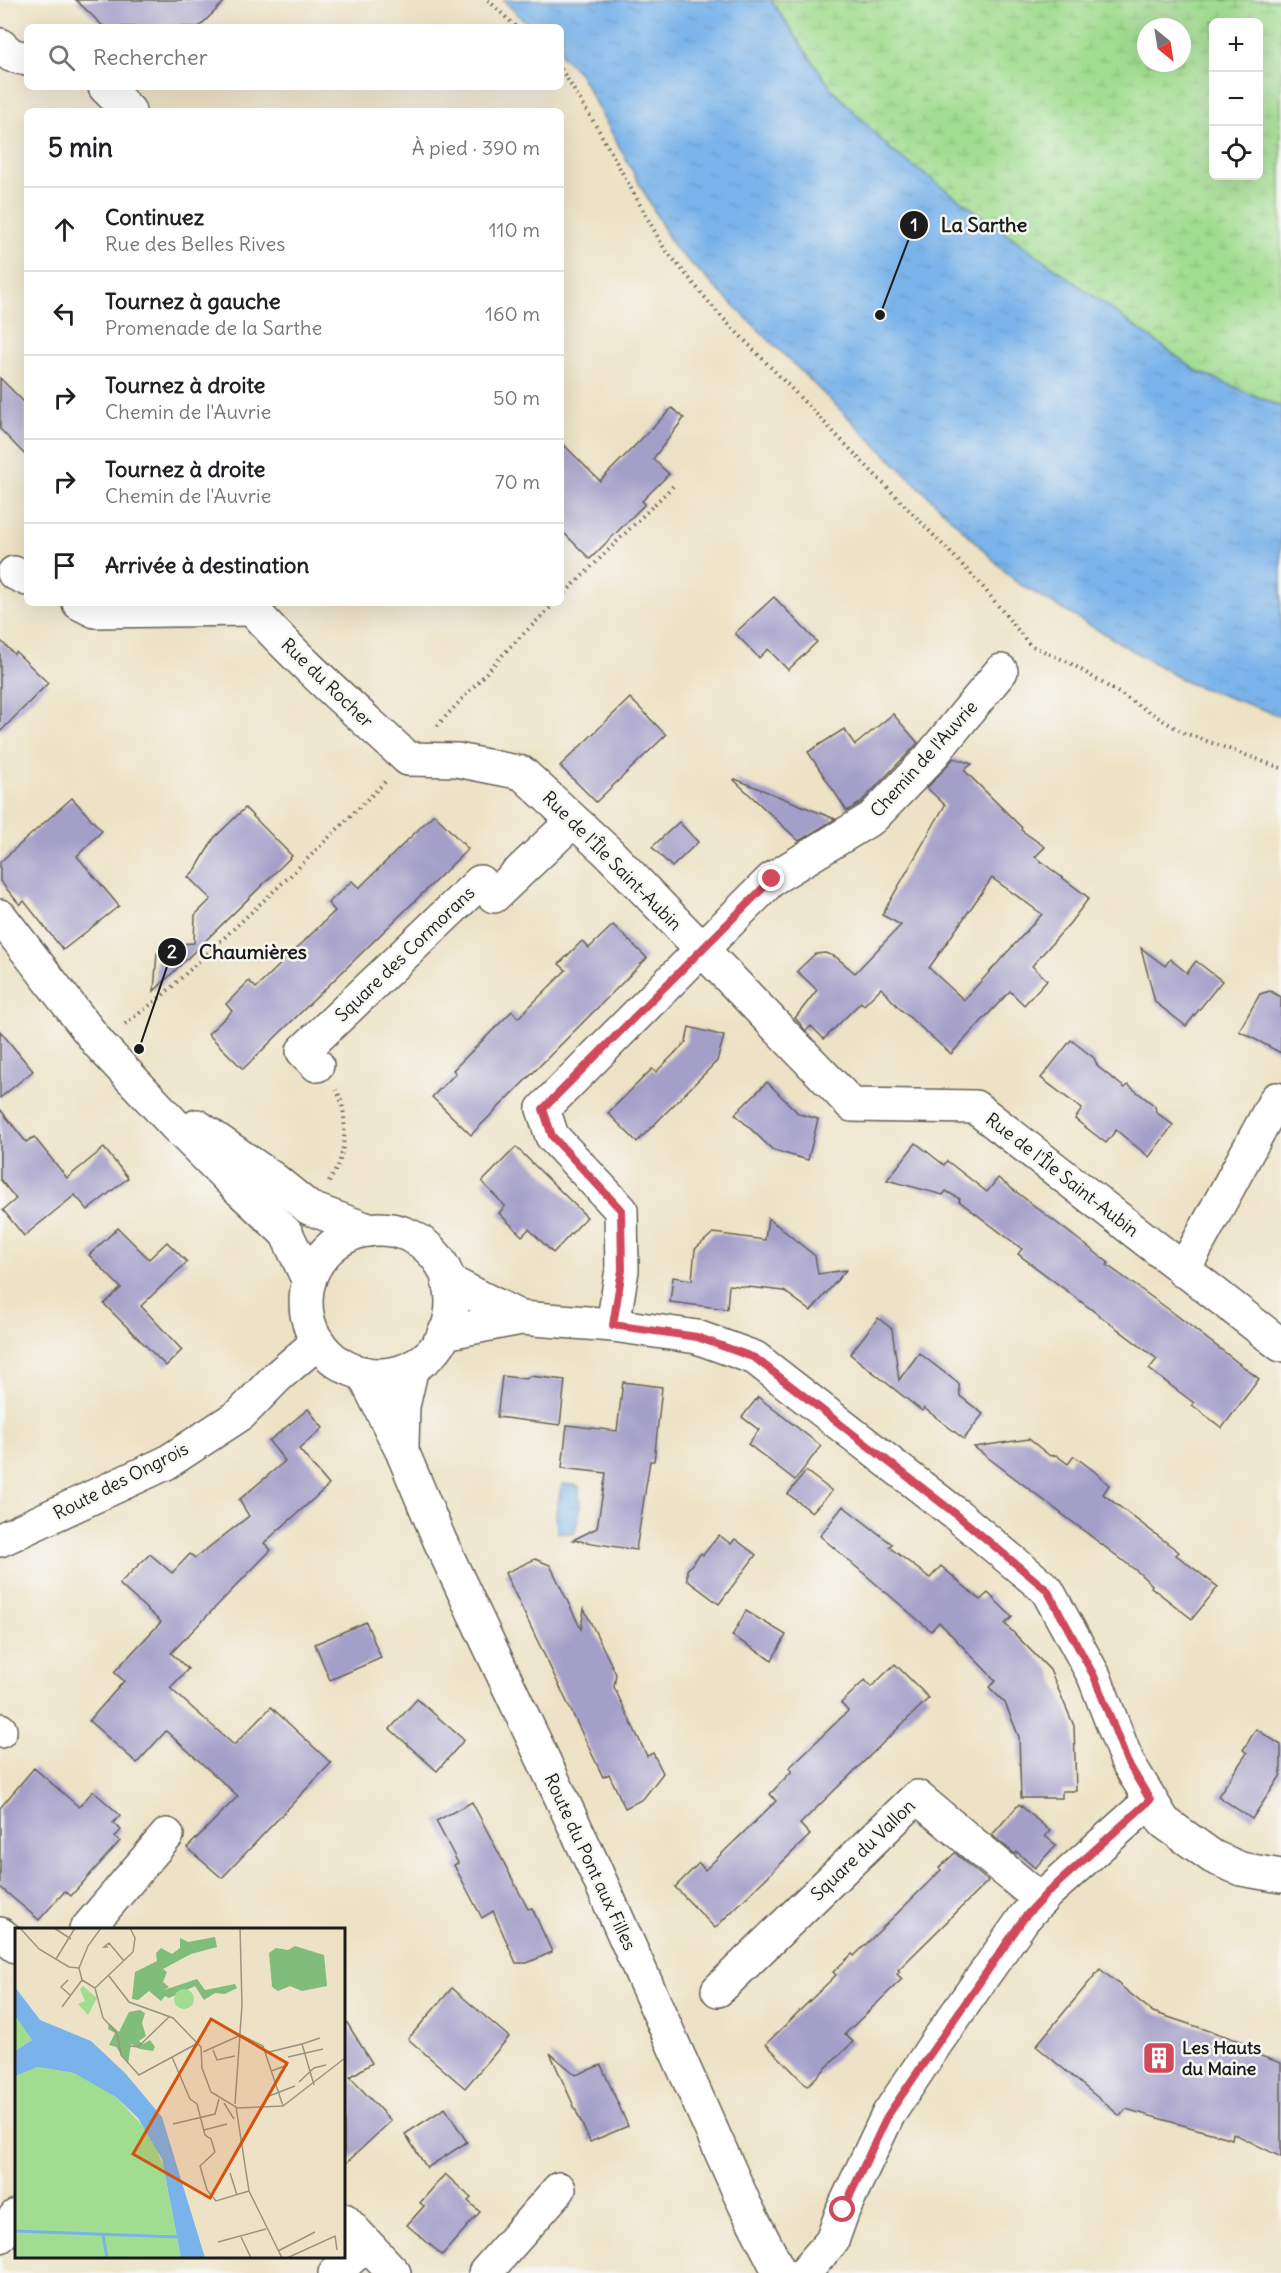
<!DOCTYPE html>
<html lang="fr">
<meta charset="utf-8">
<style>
:root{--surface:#fff;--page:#f2f2f2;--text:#202124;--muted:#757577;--line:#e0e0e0}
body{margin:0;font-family:Delius,sans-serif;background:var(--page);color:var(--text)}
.controls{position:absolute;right:18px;top:18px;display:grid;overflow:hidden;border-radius:9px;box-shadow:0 6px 24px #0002}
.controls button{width:54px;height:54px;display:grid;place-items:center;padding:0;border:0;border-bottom:2px solid var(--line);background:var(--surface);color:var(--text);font:30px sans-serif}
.compass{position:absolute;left:1137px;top:18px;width:54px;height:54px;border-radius:50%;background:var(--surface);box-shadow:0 6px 24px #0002;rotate:150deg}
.stop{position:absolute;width:18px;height:18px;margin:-14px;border:4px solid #d1495b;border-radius:50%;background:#fff}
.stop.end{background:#d1495b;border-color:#fff;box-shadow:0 2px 6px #0008}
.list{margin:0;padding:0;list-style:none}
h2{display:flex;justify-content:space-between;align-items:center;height:78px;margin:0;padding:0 24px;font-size:26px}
h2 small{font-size:20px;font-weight:400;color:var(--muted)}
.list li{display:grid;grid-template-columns:39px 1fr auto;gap:18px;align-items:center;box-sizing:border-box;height:84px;padding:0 24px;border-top:2px solid var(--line)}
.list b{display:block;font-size:22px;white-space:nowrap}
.list p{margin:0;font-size:20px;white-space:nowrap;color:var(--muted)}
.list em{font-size:20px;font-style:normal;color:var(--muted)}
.icon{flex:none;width:33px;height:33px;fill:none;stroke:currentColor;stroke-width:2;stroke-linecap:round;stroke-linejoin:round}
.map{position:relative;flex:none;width:1281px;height:2273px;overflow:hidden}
.search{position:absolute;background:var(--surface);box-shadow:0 6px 24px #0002;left:24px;top:24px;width:540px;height:66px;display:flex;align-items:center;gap:15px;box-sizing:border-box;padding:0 21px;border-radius:9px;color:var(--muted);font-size:22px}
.panel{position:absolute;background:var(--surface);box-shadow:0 6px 24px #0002;left:24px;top:108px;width:540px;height:498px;border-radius:9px}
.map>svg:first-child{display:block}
.wetland{fill:url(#wetland-marsh);stroke:#5e7c56;stroke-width:1.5;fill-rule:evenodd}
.water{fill:url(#water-ripples);stroke:#4a6883;stroke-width:1.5}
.building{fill:#a49fc9;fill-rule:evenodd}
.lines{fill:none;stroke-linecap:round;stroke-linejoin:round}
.minor-casing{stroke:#656157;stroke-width:36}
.path{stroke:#656157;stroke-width:4;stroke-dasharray:1.5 4.5;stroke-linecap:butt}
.minor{stroke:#fff;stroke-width:33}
.route{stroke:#d1495b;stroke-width:8}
.labels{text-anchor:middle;stroke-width:5;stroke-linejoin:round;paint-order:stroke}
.street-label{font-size:18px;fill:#1c1c1c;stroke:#f6f6f2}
.poi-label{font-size:18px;font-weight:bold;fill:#1c1c1c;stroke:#f6f6f2;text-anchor:start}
.inset-river{fill:none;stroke:#79b3ea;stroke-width:3}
.inset-road{fill:none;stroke:#999381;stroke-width:1.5}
.view{fill:#d4530e;fill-opacity:0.15;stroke:#d4530e;stroke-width:3}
.inset-edge{fill:none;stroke:#1c1c1c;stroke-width:3}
.leader{fill:none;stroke:#1c1c1c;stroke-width:2}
.callout-dot{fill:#1c1c1c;stroke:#f6f6f2;stroke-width:2}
.mark-label{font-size:18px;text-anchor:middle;font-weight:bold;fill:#fff}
.callout-label{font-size:20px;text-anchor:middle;font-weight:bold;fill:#1c1c1c;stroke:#f6f6f2;stroke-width:5;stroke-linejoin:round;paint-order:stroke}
</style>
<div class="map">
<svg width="1281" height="2273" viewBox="0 0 1281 2273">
<defs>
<pattern id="wetland-marsh" width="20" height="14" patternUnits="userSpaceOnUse" patternTransform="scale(1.5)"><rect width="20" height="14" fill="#a1dd90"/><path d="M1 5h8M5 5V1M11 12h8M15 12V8" fill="none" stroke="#8abd7c"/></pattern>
<pattern id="water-ripples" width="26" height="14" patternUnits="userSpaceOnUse" patternTransform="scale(1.5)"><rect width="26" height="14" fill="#79b3ea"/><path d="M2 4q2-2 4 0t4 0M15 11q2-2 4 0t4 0" fill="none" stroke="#6899c8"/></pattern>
</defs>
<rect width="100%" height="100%" fill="#f6f6f2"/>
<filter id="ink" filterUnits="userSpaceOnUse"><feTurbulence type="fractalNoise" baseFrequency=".0167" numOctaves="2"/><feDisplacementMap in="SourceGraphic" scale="12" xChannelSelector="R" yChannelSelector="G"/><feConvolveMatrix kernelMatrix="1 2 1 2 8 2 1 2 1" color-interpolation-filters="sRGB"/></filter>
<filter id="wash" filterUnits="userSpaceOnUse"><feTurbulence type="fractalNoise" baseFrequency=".008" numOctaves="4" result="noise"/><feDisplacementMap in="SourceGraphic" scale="24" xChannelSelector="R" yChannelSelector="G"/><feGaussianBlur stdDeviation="1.35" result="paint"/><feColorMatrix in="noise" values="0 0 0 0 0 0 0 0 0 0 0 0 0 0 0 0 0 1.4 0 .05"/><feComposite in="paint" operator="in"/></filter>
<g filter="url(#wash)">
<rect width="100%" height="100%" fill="#ede2c5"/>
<path class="wetland" d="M771,0H1281V407L1197,371L891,150L830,87ZM1214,22H1258V176H1214ZM1146,27H1182V63H1146Z"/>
<g class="water">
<polygon points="503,0 771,0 830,87 891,150 1197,371 1281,407 1281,716 1188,683 1016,582 674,247 579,73 561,55 561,27 531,27"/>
<polygon points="562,1484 579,1486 580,1512 574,1534 557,1532 556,1512"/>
</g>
<g id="blocks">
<g class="building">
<polygon points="76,0 226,0 199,27 104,27"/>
<polygon points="0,378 27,405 27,457 0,429"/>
<polygon points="672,408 684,418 653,459 669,474 642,501 645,504 590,559 561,530 561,442 600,481"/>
<polygon points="774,597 817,642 788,670 768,649 759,658 735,633"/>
<polygon points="0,640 14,654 16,652 48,683 0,732"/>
<polygon points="630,698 666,735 596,802 560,766"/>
<polygon points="893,714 918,743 860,803 847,811 808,752 844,729 855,745"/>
<path d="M954,758L972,764L964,770L1022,828L1021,830L1045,847L1035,857L1089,898L1070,923L1032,966L1047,980L1024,1005L1010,991L951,1054L899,1008L881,988L864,1005L861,1002L824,1039L811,1026L806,1031L795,1018L817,990L797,971L815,954L825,953L836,957L855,973L901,925L882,915L945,805L927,788ZM992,878L1042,914L964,1000L929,968Z"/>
<polygon points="735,779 835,819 799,841 734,780"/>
<polygon points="72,798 102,831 77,856 119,906 63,950 24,901 20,905 0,881 0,862"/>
<polygon points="245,808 292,856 154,991 157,953 164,945 194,943 195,915 211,899 188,877 196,869 214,838"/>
<polygon points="434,814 468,849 243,1069 208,1034 232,1011 226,1004 249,981 256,988 335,911 328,903 352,881 359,888"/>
<polygon points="679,822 698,842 672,867 652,847"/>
<polygon points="613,925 647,958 471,1135 432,1097 456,1073 453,1070 512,1011 518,1018 566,970 559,964 582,941 589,948"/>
<polygon points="1141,948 1165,966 1170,959 1187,973 1196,961 1222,981 1186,1026 1155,1002"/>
<polygon points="1270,991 1281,997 1281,1053 1239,1031 1260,994"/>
<polygon points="689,1027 724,1036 717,1061 637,1142 608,1113 652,1069 656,1072 686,1042"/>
<polygon points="0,1031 33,1071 0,1098"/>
<polygon points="1071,1040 1094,1058 1098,1067 1125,1088 1128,1085 1155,1106 1156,1112 1173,1125 1149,1157 1116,1130 1106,1143 1075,1119 1082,1109 1041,1078"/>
<polygon points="767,1082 799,1114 818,1119 808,1160 773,1150 735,1114"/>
<polygon points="0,1109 26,1142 34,1137 67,1178 104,1148 128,1178 88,1210 75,1195 24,1236 3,1210 16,1199 0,1179"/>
<polygon points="916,1143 944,1165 947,1161 987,1192 998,1178 1109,1263 1107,1265 1171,1311 1259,1379 1222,1428 1192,1405 1194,1403 1149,1369 1157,1359 1018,1254 1022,1249 959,1201 960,1199 946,1191 943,1195 887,1180"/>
<polygon points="516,1147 587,1217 553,1253 529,1229 522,1236 499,1213 505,1206 482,1182"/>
<polygon points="768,1218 815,1256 818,1274 846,1270 811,1311 784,1291 729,1285 727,1309 670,1302 673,1277 692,1280 695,1249 713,1233 765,1240"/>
<polygon points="118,1228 149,1259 167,1242 187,1262 141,1306 182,1350 166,1366 104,1304 121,1288 89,1255"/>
<polygon points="878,1318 892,1329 899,1380 919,1353 959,1384 960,1396 983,1414 964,1439 924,1408 922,1411 850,1354"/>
<polygon points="502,1376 526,1379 530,1376 565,1380 560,1425 497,1417"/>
<polygon points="623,1382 662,1387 654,1461 650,1461 636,1550 573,1540 597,1528 606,1473 562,1468 567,1425 617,1431"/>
<polygon points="758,1397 821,1446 795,1480 748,1444 759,1430 742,1417"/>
<polygon points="308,1409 323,1428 299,1449 329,1485 264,1543 271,1550 171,1653 188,1669 170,1688 234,1745 271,1707 331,1763 222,1878 187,1848 238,1796 166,1731 137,1763 89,1721 124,1681 114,1672 161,1622 119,1584 150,1554 172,1573 190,1554 195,1558 249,1516 239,1500 285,1461 269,1441"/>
<polygon points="1029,1439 1050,1456 1056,1455 1068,1464 1074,1456 1094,1471 1109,1485 1103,1494 1179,1552 1176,1555 1218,1587 1192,1619 1151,1587 1152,1585 1138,1572 974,1447"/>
<polygon points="806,1471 832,1491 812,1512 788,1494"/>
<polygon points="843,1506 892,1544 889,1547 930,1578 941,1566 980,1600 988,1593 1012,1617 1005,1624 1050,1670 1074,1726 1076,1791 1062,1791 1062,1798 1021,1798 1019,1737 1005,1703 989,1687 996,1681 939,1622 931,1631 820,1536"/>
<polygon points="719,1535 731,1544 735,1539 756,1555 719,1604 687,1580 687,1570 701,1553 703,1555"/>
<polygon points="535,1559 550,1565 581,1629 584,1609 616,1674 614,1687 647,1756 653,1753 663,1773 643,1799 625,1808 609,1774 603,1777 505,1573"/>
<polygon points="746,1611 786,1635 772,1660 732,1636"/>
<polygon points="366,1622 381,1658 330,1680 315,1644"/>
<polygon points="895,1664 929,1698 800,1824 810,1835 715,1928 675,1887 699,1863 705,1870 776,1801 770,1794 792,1771 789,1768 848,1711 841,1703 865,1680 871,1687"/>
<polygon points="417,1699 464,1740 437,1771 390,1729"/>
<polygon points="1256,1729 1281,1745 1281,1775 1252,1819 1218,1796 1247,1753 1243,1750"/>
<polygon points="34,1768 79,1807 93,1791 120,1815 113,1823 121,1830 115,1837 120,1841 71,1896 65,1891 39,1920 0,1887 0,1808"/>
<polygon points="472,1802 528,1909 532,1908 552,1952 527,1963 516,1963 493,1911 482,1918 454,1865 458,1863 436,1821"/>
<polygon points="1019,1804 1050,1831 1045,1836 1056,1845 1035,1868 1017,1852 1015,1854 992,1835"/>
<polygon points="955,1853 988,1881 898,1970 900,1972 897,1974 902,1979 845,2034 853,2042 807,2086 766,2044 836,1975 833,1972 852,1954 854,1956 941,1870 939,1868"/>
<polygon points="1100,1969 1153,2012 1255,2046 1252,2053 1281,2063 1281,2157 1233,2133 1232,2139 1126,2109 1120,2116 1036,2046"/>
<polygon points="452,1988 509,2037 465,2088 408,2039"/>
<polygon points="344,2018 372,2063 350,2077 391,2121 344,2165"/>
<polygon points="550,2053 576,2075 601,2065 628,2126 590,2142"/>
<polygon points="445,2108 467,2142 427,2168 405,2134"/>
<polygon points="445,2174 471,2198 468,2201 480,2212 442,2255 407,2225 424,2206 420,2203"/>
</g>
</g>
</g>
<g filter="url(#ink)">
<use href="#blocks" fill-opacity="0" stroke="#656157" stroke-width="1.5"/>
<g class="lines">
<defs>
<g id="minor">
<polyline points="0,45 11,55 27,59"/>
<polyline points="105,87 129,111"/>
<polyline points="14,573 27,579"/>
<polyline points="79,603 95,611 252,609"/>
<path d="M252,603V609C300,663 355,710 408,759L457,760L522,773L608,852L852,1105L975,1107L1281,1345"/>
<polyline points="0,916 99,1044 174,1124 240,1190 286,1233 309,1281"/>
<polyline points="317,1065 303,1051 480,882 494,896 573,821"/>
<polyline points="197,1126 272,1178 309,1208 368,1230"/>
<circle cx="379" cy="1302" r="73"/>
<polyline points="1183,1271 1276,1099"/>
<polyline points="448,1281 521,1318"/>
<polyline points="613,1325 622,1270 621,1210 552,1136 543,1109 772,879 872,818 928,760 1001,671"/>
<polyline points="444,1333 521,1318 613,1325 697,1337 755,1358 957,1515 1047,1590 1094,1676 1127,1761 1164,1822 1213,1857 1241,1869 1281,1876"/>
<polyline points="363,1373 402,1451 440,1541 593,1865 745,2205 780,2273"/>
<polyline points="402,1446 403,1406 412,1367"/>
<polyline points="0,1540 166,1463 241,1414 278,1376 318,1342"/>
<polyline points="0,1731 0,1730"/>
<polyline points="86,1930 167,1835"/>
<polyline points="0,1934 16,1946"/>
<polyline points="718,1990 917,1797 1041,1900"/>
<polyline points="344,2220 394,2273"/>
<polyline points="0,2236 16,2216"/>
<polyline points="335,2273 366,2244"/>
<polyline points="485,2273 559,2189"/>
<polyline points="804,2273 832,2241 843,2210 888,2115 936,2043 1024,1918 1047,1893 1150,1801"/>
</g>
</defs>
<use href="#minor" class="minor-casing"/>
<g class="path">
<polyline points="488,0 516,27"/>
<polyline points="561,69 598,129 664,248 718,313 978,581 1030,645 1070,663 1182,732 1281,768"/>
<polyline points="561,597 675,484"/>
<polyline points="437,726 510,647 555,603"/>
<polyline points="125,1024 162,996 291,875 385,782"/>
<path d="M329,1182C333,1175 337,1168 340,1160C346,1142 347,1105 336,1090"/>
</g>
<use href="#minor" class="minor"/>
</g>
</g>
<g class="lines" filter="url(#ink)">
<polyline class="route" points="772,879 543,1109 552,1136 621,1210 622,1270 613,1325 697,1337 755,1358 957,1515 1047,1590 1094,1676 1127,1761 1150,1800 1047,1893 1024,1918 888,2115 843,2210"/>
</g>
<defs>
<symbol id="building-square" viewBox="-11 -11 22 22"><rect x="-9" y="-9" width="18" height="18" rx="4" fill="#d1495b" stroke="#f6f6f2"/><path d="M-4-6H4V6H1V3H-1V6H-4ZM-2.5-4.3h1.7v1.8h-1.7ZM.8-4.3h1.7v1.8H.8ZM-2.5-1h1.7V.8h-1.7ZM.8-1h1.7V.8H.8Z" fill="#fff"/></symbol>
</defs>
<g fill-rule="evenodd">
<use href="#building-square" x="1140" y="2039" width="38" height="38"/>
</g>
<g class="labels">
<g class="street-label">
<text transform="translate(327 683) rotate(44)" y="6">Rue du Rocher</text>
<text transform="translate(924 759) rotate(-48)" y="6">Chemin de l'Auvrie</text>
<text transform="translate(612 861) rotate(45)" y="6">Rue de l'Île Saint-Aubin</text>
<text transform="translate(405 954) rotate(-44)" y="6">Square des Cormorans</text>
<text transform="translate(1062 1175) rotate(38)" y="6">Rue de l'Île Saint-Aubin</text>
<text transform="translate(121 1481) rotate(-27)" y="6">Route des Ongrois</text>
<text transform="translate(863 1850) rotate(-44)" y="6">Square du Vallon</text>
<text transform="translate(590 1862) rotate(65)" y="6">Route du Pont aux Filles</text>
</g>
<g class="poi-label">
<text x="1182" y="2054">Les Hauts<tspan x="1182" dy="21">du Maine</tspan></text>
</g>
</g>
<g transform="translate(15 1928)">
<rect width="330" height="330" fill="#ede2c5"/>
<path d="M68,58L82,70L73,87L63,76L70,73L65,61ZM0,88L17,112L0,123Z" fill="#a1dd90"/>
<path d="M200,9L202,19L176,26L148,41L152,44L148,54L154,59L149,62L182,51L190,62L220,56L222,60L210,66L200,65L189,72L180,58L154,70L150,68L146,73L134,63L123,72L117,71L120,44L142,33L141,25L146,20L157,26L165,20V10L173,14ZM280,18L309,27L312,58L287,63L275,58L263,63L257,59L254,25L261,20L273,22ZM125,82L130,85L127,95L131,108L124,113L128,116L135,112L140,119L138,123L125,121L116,116L113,136L101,119L94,117L100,105L93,101L94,95L104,104L114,84Z" fill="#80bc7a"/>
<path d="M23,139L59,145L81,155L101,169L136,207L148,237L166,330H0V148Z" fill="#a1dd90"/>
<path d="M159 71a10 10 0 1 1 20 0a10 10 0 1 1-20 0Z" fill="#a1dd90"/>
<path d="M0,59L25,92L76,113L110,145L147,189L190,330H166L147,231L123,190L101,169L59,145L23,139L0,148V123L17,112L0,88Z" fill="#79b3ea"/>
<path class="inset-river" d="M0,84L88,127M0,303L162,309M88,307L92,330"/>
<path class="inset-road" d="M5,0L24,21L54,39L64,40L67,52M39,0L56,11M93,19H89L94,15L109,33M41,31L60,0M64,40L73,18L86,0M94,48L114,74L158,90L186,119L187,140L196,164L221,179L234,263L267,330M53,52L46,59L55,67M67,52L80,60L88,90L102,105L106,127L124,147L183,115M80,60L118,24L120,10L115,0M47,79L67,52M226,107L248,118L268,178M287,116L305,110M115,118L123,119L155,88M198,122L202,132L220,128M188,124L226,107M250,125L287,116L299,157M157,129L175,171L182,176L190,207L196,211L200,224L185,238L192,262L201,273L234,263M273,129L308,121M256,143L273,137M284,154L299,140L311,137M254,168L280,158M209,175L219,191M220,176L227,77L225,0M222,180L268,178L330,130M158,196L200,186L204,171M189,202L212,196M215,245L222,267M226,309L236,330M203,314L251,301M263,323L300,304M272,330L320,308L322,322"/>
<path class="view" d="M196,91L272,135L195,270L118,226Z"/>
<rect width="330" height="330" class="inset-edge"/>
</g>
<path class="leader" d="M880 315L914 225M139 1049L172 952"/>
<g class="callout-dot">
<circle cx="880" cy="315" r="6"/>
<circle cx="139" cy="1049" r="6"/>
<circle cx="914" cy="225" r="15"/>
<circle cx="172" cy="952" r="15"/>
</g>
<g class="mark-label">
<text x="914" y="231">1</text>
<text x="172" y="958">2</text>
</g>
<g class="callout-label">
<text x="984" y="232">La Sarthe</text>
<text x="253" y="959">Chaumières</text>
</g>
</svg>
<div class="controls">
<button>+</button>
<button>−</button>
<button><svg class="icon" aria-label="locate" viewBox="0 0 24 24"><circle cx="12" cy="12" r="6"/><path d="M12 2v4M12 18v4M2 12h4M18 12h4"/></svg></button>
</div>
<svg class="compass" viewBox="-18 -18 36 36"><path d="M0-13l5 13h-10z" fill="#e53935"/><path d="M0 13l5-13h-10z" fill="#757577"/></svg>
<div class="stop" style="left:843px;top:2210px"></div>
<div class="stop end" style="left:772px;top:879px"></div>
<div class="search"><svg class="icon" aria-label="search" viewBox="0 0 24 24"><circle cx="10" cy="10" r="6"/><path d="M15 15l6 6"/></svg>Rechercher</div>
<section class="panel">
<h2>5 min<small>À pied · 390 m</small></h2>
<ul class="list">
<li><svg class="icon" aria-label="ahead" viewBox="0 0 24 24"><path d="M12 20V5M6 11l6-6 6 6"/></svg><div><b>Continuez</b><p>Rue des Belles Rives</p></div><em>110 m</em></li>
<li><svg class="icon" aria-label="left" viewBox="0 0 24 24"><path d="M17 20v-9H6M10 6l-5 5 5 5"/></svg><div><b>Tournez à gauche</b><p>Promenade de la Sarthe</p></div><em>160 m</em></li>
<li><svg class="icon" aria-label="right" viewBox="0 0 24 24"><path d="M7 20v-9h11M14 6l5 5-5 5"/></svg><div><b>Tournez à droite</b><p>Chemin de l'Auvrie</p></div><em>50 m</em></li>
<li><svg class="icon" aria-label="right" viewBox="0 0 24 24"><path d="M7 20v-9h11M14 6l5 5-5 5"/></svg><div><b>Tournez à droite</b><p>Chemin de l'Auvrie</p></div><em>70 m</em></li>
<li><svg class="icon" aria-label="arrive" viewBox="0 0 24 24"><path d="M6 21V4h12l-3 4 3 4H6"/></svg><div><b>Arrivée à destination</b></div></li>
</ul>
</section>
</div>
